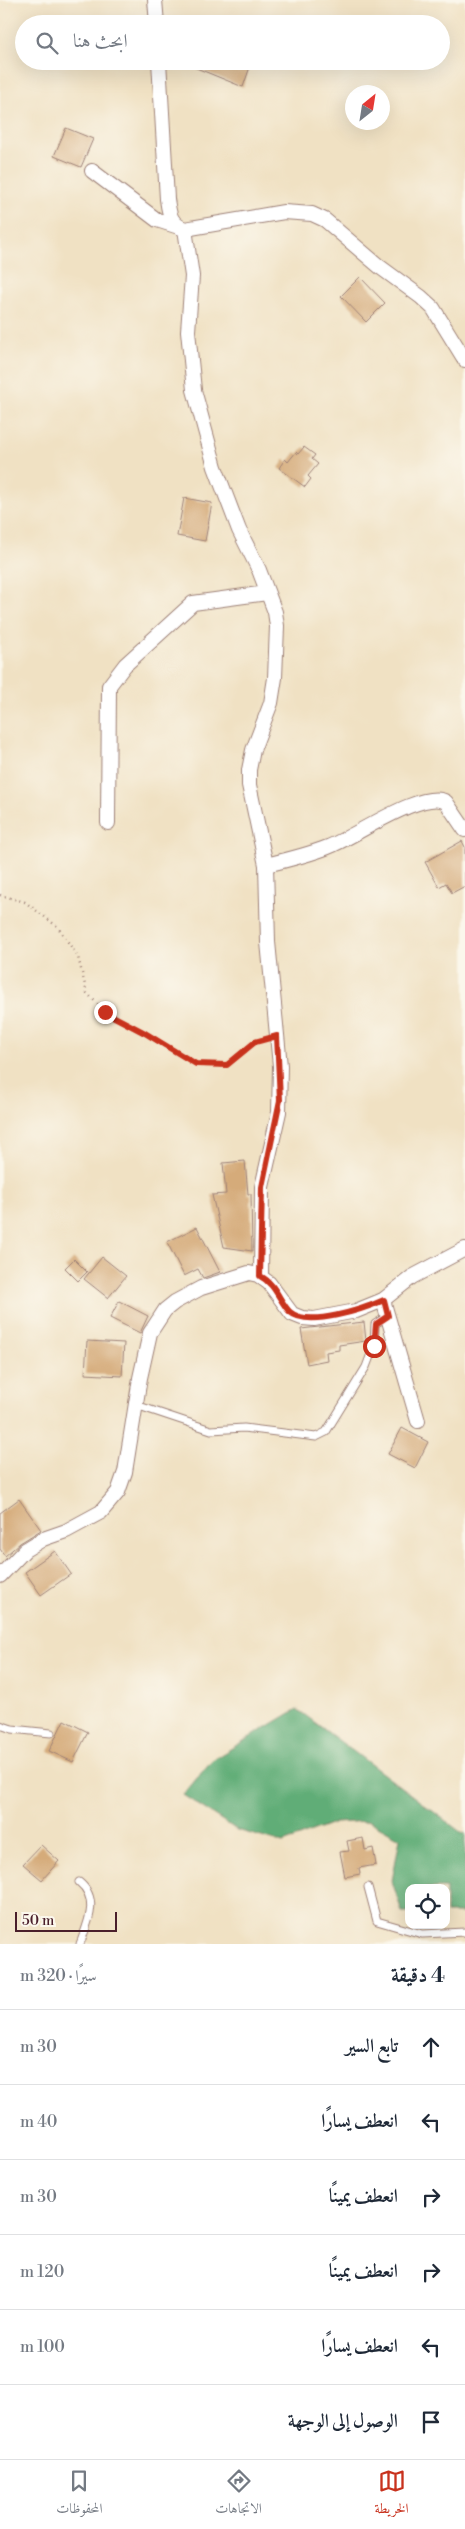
<!DOCTYPE html>
<html lang="ar">
<meta charset="utf-8">
<style>
:root{--surface:#fff;--page:#f2f2f3;--text:#1f2937;--muted:#747a83;--line:#e0e1e3;--accent:#c8321e}
body{margin:0;font-family:"Libre Bodoni",Amiri,serif;background:var(--page);color:var(--text);direction:rtl}
.controls{position:absolute;right:15px;bottom:15px;display:grid;overflow:hidden;border-radius:10px;box-shadow:0 5px 20px #0002}
.controls button{width:45px;height:45px;display:grid;place-items:center;padding:0;border:0;border-bottom:1px solid var(--line);background:var(--surface);color:var(--text);font:25px sans-serif}
.compass{position:absolute;left:345px;top:85px;width:45px;height:45px;border-radius:50%;background:var(--surface);box-shadow:0 5px 20px #0002;rotate:30deg}
.scale{position:absolute;left:15px;bottom:12px;width:102px;box-sizing:border-box;padding-left:5px;border:2px solid #4a1f2b;border-top:0;font-size:14px;line-height:18px;white-space:nowrap;color:#4a1f2b;-webkit-text-stroke:4px #fbf7ec;paint-order:stroke}
.stop{position:absolute;width:15px;height:15px;margin:-11px;border:4px solid #c8321e;border-radius:50%;background:#fff}
.stop.end{background:#c8321e;border-color:#fff;box-shadow:0 1px 5px #0008}
.list{margin:0;padding:0;list-style:none}
h2{display:flex;justify-content:space-between;align-items:center;height:65px;margin:0;padding:0 20px;font-size:21px}
h2 small{font-size:16px;font-weight:400;color:var(--muted)}
.list li{display:grid;grid-template-columns:32px 1fr auto;gap:15px;align-items:center;box-sizing:border-box;height:75px;padding:0 20px;border-top:1px solid var(--line)}
.list b{display:block;font-size:19px;white-space:nowrap}
.list em{font-size:16px;font-style:normal;color:var(--muted)}
.icon{flex:none;width:28px;height:28px;fill:none;stroke:currentColor;stroke-width:2;stroke-linecap:round;stroke-linejoin:round}
.map{position:relative;flex:none;width:465px;height:1944px;overflow:hidden;direction:ltr}
.search{position:absolute;background:var(--surface);box-shadow:0 5px 20px #0002;left:15px;right:15px;top:15px;height:55px;display:flex;align-items:center;gap:12px;box-sizing:border-box;padding:0 18px;border-radius:28px;color:var(--muted);font-size:19px}
.sheet{height:515px;background:var(--surface)}
nav{display:flex;justify-content:space-around;align-items:center;box-sizing:border-box;height:70px;border-top:1px solid var(--line);background:var(--surface);font-size:14px;color:var(--muted)}
nav a{display:grid;justify-items:center;gap:2px}
nav .on{color:var(--accent)}
.map>svg:first-child{display:block}
.forest{fill:#61ad77;stroke:#566651}
.building{fill:#d5ab7a}
.lines{fill:none;stroke-linecap:round;stroke-linejoin:round}
.lane-casing{stroke:#9d8077;stroke-width:9}
.street-casing{stroke:#9d8077;stroke-width:16}
.path{stroke:#9d8077;stroke-width:2.5;stroke-dasharray:1 4;stroke-linecap:butt}
.lane{stroke:#fff;stroke-width:7}
.street{stroke:#fff;stroke-width:14}
.route{stroke:#c8321e;stroke-width:6}
</style>
<div class="map">
<svg width="465" height="1944" viewBox="0 0 465 1944">
<rect width="100%" height="100%" fill="#fbf7ec"/>
<filter id="ink" filterUnits="userSpaceOnUse"><feTurbulence type="fractalNoise" baseFrequency=".02" numOctaves="2"/><feDisplacementMap in="SourceGraphic" scale="10" xChannelSelector="R" yChannelSelector="G"/><feConvolveMatrix kernelMatrix="1 2 1 2 8 2 1 2 1" color-interpolation-filters="sRGB"/></filter>
<filter id="wash" filterUnits="userSpaceOnUse"><feTurbulence type="fractalNoise" baseFrequency=".0096" numOctaves="4" result="noise"/><feDisplacementMap in="SourceGraphic" scale="20" xChannelSelector="R" yChannelSelector="G"/><feGaussianBlur stdDeviation="1.12" result="paint"/><feColorMatrix in="noise" values="0 0 0 0 0 0 0 0 0 0 0 0 0 0 0 0 0 1.4 0 .05"/><feComposite in="paint" operator="in"/></filter>
<g filter="url(#wash)">
<rect width="100%" height="100%" fill="#f0e1c3"/>
<polygon class="forest" points="297,1709 462,1833 465,1833 465,1913 446,1913 446,1888 409,1888 409,1912 402,1912 392,1881 400,1838 369,1821 335,1823 283,1843 237,1830 183,1795 212,1760"/>
<g id="blocks">
<g class="building">
<polygon points="179,61 252,61 243,87"/>
<polygon points="66,128 93,139 81,167 54,156"/>
<polygon points="360,277 385,303 366,322 341,296"/>
<polygon points="304,447 315,455 312,459 318,464 308,476 311,479 305,487 279,468 285,459 288,462 296,452 298,454"/>
<polygon points="184,498 212,503 205,541 177,536"/>
<polygon points="462,841 465,847 465,886 452,893 446,883 439,887 425,862"/>
<polygon points="245,1161 248,1194 251,1194 252,1251 224,1247 212,1195 226,1194 223,1163"/>
<polygon points="197,1227 220,1272 203,1278 198,1269 184,1276 167,1242"/>
<polygon points="102,1257 126,1276 108,1298 84,1279"/>
<polygon points="74,1259 87,1272 78,1281 65,1268"/>
<polygon points="119,1301 148,1316 140,1333 110,1318"/>
<polygon points="364,1322 366,1341 339,1345 339,1350 326,1352 327,1360 307,1364 301,1329"/>
<polygon points="87,1341 124,1343 122,1376 85,1374"/>
<polygon points="402,1428 428,1442 415,1468 388,1454"/>
<polygon points="19,1499 41,1530 20,1543 5,1556 0,1549 0,1513"/>
<polygon points="55,1551 71,1574 41,1595 25,1572"/>
<polygon points="64,1720 88,1732 73,1762 49,1751"/>
<polygon points="363,1838 365,1850 373,1848 376,1865 359,1868 360,1874 345,1877 340,1852 349,1851 347,1841"/>
<polygon points="41,1845 59,1861 42,1880 23,1864"/>
</g>
</g>
</g>
<g filter="url(#ink)">
<use href="#blocks" fill-opacity="0" stroke="#9d8077" stroke-width="1"/>
<g class="lines">
<defs>
<g id="lane">
<polyline points="136,1405 211,1430 244,1428 316,1437 326,1432 366,1367 374,1346 375,1324 388,1316"/>
<polyline points="0,1725 12,1729 51,1733"/>
<path d="M79,1882C100,1899 88,1922 80,1944"/>
<polyline points="368,1887 377,1921 422,1934 465,1932"/>
</g>
<g id="street">
<polyline points="155,0 157,24"/>
<path d="M159,61L167,199C169,213 170,224 185,229L284,212L312,214L325,220L380,267L421,297L433,308L465,360"/>
<polyline points="92,171 157,220 185,229 192,276 188,331 194,390 215,467 239,530 259,570 275,612 277,626 275,678 271,703 253,750 249,770 249,785 266,865 268,942 280,1066 279,1112 262,1187 261,1276"/>
<polyline points="108,823 109,686 125,665 193,603 267,593"/>
<path d="M266,865C287,860 308,855 328,847C355,837 423,788 446,802L465,830"/>
<polyline points="383,1300 418,1421"/>
<polyline points="0,1576 25,1550 43,1539 66,1531 101,1512 118,1492 125,1472 140,1378 150,1333 165,1310 175,1302 201,1288 249,1273 258,1275 269,1283 292,1314 302,1318 314,1319 356,1311 383,1300 412,1277 465,1249"/>
</g>
</defs>
<use href="#lane" class="lane-casing"/>
<use href="#street" class="street-casing"/>
<polyline class="path" points="0,895 25,902 58,927 78,957 87,993 105,1012 145,1033 196,1064 227,1065 255,1042 266,1039"/>
<use href="#lane" class="lane"/>
<use href="#street" class="street"/>
</g>
</g>
<g class="lines" filter="url(#ink)">
<path class="route" d="M105,1012L145,1033L196,1064L227,1065L255,1042L277,1036L280,1100L262,1187L260,1276C276,1284 279,1301 290,1312C308,1328 364,1309 384,1300L388,1316L376,1324L374,1346"/>
</g>
</svg>
<div class="controls">
<button><svg class="icon" aria-label="locate" viewBox="0 0 24 24"><circle cx="12" cy="12" r="6"/><path d="M12 2v4M12 18v4M2 12h4M18 12h4"/></svg></button>
</div>
<svg class="compass" viewBox="-18 -18 36 36"><path d="M0-13l5 13h-10z" fill="#e53935"/><path d="M0 13l5-13h-10z" fill="#747a83"/></svg>
<div class="scale">50 m</div>
<div class="stop" style="left:374px;top:1346px"></div>
<div class="stop end" style="left:105px;top:1012px"></div>
<div class="search"><svg class="icon" aria-label="search" viewBox="0 0 24 24"><circle cx="10" cy="10" r="6"/><path d="M15 15l6 6"/></svg>ابحث هنا</div>
</div>
<section class="sheet">
<h2>4 دقيقة<small>سيرًا · 320 m</small></h2>
<ul class="list">
<li><svg class="icon" aria-label="ahead" viewBox="0 0 24 24"><path d="M12 20V5M6 11l6-6 6 6"/></svg><div><b>تابع السير</b></div><em>30 m</em></li>
<li><svg class="icon" aria-label="left" viewBox="0 0 24 24"><path d="M17 20v-9H6M10 6l-5 5 5 5"/></svg><div><b>انعطف يسارًا</b></div><em>40 m</em></li>
<li><svg class="icon" aria-label="right" viewBox="0 0 24 24"><path d="M7 20v-9h11M14 6l5 5-5 5"/></svg><div><b>انعطف يمينًا</b></div><em>30 m</em></li>
<li><svg class="icon" aria-label="right" viewBox="0 0 24 24"><path d="M7 20v-9h11M14 6l5 5-5 5"/></svg><div><b>انعطف يمينًا</b></div><em>120 m</em></li>
<li><svg class="icon" aria-label="left" viewBox="0 0 24 24"><path d="M17 20v-9H6M10 6l-5 5 5 5"/></svg><div><b>انعطف يسارًا</b></div><em>100 m</em></li>
<li><svg class="icon" aria-label="arrive" viewBox="0 0 24 24"><path d="M6 21V4h12l-3 4 3 4H6"/></svg><div><b>الوصول إلى الوجهة</b></div></li>
</ul>
</section>
<nav>
<a class="on"><svg class="icon" aria-label="map" viewBox="0 0 24 24"><path d="M3 6l6-2 6 2 6-2v14l-6 2-6-2-6 2zM9 4v14M15 6v14"/></svg>الخريطة</a>
<a><svg class="icon" aria-label="directions" viewBox="0 0 24 24"><path d="M12 3l9 9-9 9-9-9zM9 14v-3h6M13 9l2 2-2 2"/></svg>الاتجاهات</a>
<a><svg class="icon" aria-label="saved" viewBox="0 0 24 24"><path d="M7 4h10v16l-5-4-5 4z"/></svg>المحفوظات</a>
</nav>
